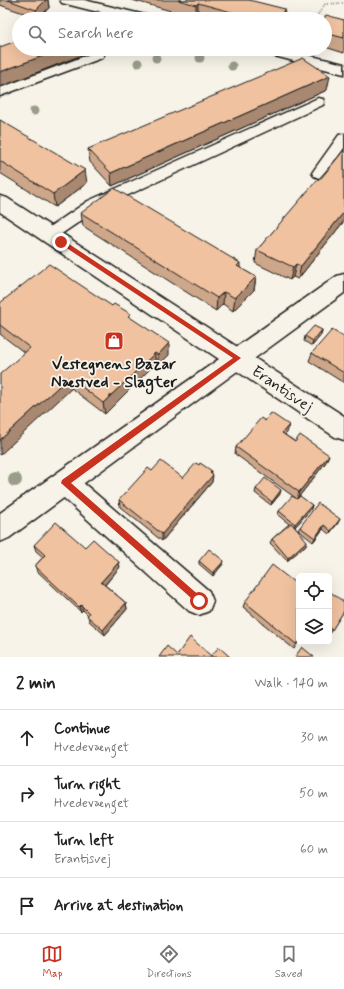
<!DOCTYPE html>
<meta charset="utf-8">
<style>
:root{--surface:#fff;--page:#f6f6f6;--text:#222;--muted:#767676;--line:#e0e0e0;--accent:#c8321e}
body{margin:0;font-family:Mynerve,sans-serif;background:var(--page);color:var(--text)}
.controls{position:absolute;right:12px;bottom:12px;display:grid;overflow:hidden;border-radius:6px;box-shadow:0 4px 16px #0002}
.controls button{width:36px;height:36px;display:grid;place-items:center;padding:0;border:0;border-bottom:1px solid var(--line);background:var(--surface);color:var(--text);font:20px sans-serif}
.stop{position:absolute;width:12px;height:12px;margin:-9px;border:3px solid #c8321e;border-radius:50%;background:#fff}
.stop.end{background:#c8321e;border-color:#fff;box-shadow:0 1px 4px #0008}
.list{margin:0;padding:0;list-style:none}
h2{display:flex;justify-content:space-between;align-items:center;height:52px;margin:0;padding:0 16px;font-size:17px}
h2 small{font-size:13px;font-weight:400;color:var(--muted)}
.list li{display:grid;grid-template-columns:26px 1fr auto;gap:12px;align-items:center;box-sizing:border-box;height:56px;padding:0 16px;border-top:1px solid var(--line)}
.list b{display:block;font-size:15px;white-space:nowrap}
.list p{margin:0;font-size:13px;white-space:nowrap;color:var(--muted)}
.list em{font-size:13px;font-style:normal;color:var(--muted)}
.icon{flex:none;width:22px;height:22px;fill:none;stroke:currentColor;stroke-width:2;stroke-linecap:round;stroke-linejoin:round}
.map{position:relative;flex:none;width:344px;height:657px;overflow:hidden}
.search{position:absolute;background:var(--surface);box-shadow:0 4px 16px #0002;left:12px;right:12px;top:12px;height:44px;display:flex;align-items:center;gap:10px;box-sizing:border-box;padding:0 14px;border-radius:22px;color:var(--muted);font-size:15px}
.sheet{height:276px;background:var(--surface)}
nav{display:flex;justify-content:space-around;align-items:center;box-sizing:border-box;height:56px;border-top:1px solid var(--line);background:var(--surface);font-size:11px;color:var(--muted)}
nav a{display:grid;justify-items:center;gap:2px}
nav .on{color:var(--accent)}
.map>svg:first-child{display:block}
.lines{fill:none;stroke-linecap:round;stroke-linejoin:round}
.lane-casing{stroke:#1c1c1c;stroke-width:3}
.street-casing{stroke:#1c1c1c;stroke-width:3}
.secondary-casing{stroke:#1c1c1c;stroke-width:3}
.path{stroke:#1c1c1c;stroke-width:2;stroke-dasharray:0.5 2;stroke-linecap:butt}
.lane{fill:#f7f3e8;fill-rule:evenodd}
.street{fill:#f7f3e8;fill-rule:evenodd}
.secondary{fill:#f7f3e8;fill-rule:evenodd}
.tree{fill:#9b9d8b}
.wall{fill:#cea78a;stroke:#1c1c1c}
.shaded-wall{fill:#a88870;stroke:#1c1c1c}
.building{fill:#f0c2a0;stroke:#1c1c1c}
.route{fill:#c8321e}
.labels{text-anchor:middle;stroke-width:3.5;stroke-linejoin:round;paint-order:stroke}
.poi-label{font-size:16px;font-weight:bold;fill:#1c1c1c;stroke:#f7f3e8}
.street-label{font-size:16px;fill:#1c1c1c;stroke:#f7f3e8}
</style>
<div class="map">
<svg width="344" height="657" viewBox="0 0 344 657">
<rect width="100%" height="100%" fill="#f7f3e8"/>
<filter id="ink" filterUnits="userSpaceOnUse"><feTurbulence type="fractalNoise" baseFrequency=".025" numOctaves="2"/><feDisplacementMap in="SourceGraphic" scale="8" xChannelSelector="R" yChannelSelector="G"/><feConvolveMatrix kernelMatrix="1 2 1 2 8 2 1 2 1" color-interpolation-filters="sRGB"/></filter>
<g filter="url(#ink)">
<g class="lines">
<defs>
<g id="lane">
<polygon points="98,51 102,52 104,55 102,58 0,96 0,88"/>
<polygon points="318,98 323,99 324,102 323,105 98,209 54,239 49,240 44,239 41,235 44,231 88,201"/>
<polygon points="344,134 344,148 324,176 319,178 314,176 312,173 314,170 339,135"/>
</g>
<g id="street">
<polygon points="60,0 84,0 149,16 151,19 126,19 62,3"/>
<polygon points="256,49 283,49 344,64 344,74 259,52"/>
<polygon points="0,196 7,198 344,416 344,440 335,437 0,212"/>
<polygon points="65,471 74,475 209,591 213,601 209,611 199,615 189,611 56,491 52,483 56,475"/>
</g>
<polygon id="secondary" points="344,274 344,293 9,538 0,542 0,513 337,276"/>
</defs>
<use href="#lane" class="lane-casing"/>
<use href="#street" class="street-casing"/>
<use href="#secondary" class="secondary-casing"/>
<polyline class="path" points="315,19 325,4 344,3"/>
<use href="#lane" class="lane"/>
<use href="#street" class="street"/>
<use href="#secondary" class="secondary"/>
</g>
<g class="tree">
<circle cx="156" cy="58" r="4.5"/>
<circle cx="200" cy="58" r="4.5"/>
<circle cx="138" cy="63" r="4.5"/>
<circle cx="232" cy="66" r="4.5"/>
<circle cx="34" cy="111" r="4.5"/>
<circle cx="15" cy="480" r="7"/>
</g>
<g class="wall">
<polygon points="0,0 48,0 49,8 38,18 0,5"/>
<polygon points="132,0 249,0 284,19 209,19 198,16 196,18"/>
<polygon points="325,19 344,20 344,53 325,47"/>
<polygon points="327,90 112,186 90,162 88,149"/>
<polygon points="0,120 87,183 55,207 0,173"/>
<polygon points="344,150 344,221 298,279 293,277 290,280 255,263 257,250"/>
<polygon points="81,213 240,263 240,268 256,277 254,290 233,311 223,304 216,311 83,226"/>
<polygon points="0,303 112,306 131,318 169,355 158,366 155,364 105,414 0,334"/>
<polygon points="322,330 321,335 312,346 304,341 305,336"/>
<polygon points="344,337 344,383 309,361 312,353"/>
<polygon points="265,421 287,433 285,435 326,462 297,499 235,454 236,447"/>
<polygon points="152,471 183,478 211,474 212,482 162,541 120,507 119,500"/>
<polygon points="256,489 280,494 271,505 255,493"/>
<polygon points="297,499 312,505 311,509 295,527 306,545 287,561 270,543 272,539 289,524 278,515 279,511"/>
<polygon points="338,523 329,534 323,529 313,542 298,530 300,527"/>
<polygon points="34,545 85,547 120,567 105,585 126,603 127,609 105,635 89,621 88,615 83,610 81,612 37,571 35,566 43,557 36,551"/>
<polygon points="199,561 223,564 213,576 199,564"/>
<polygon points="329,591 344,611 329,634"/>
<polygon points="245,602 299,641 294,649 243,607"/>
</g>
<g class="shaded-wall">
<polygon points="46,0 48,0 49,8 38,18 36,10"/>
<polygon points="198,3 198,16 196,18 196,5"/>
<polygon points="285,9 284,19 277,19"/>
<polygon points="61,49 97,49 0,87 0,72"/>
<polygon points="330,76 327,90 112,186 111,173"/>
<polygon points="85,170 87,183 55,207 53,194"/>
<polygon points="344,212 344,221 298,279 301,266"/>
<polygon points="296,264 293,277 290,280 293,267"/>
<polygon points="256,277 254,290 233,311 235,298"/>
<polygon points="224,292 223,304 216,311 217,298"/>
<polygon points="322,330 321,335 312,346 313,341"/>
<polygon points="169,343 169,355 158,366 158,355"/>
<polygon points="155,353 155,364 105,414 103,403"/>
<polygon points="69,377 72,388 0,455 0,440"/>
<polygon points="289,425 287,433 280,440 282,433"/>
<polygon points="329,455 326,462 297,499 299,492"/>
<polygon points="212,471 211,477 213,475 212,482 162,541 162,534"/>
<polygon points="281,490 280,494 271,505 272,502"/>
<polygon points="312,505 311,509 294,528 295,524"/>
<polygon points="340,519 338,523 329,534 331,531"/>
<polygon points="324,525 323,529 313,542 315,538"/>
<polygon points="307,541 306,545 287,561 288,558"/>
<polygon points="224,561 223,564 213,576 213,573"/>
<polygon points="119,562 120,567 103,587 101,582"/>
<polygon points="126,603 127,609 105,635 103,630"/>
<polygon points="81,605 83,610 81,612 79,607"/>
</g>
<g class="building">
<polygon points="8,0 46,0 36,10"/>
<polygon points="178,0 249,0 285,9 277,19 257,19 198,3 196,5"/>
<polygon points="98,11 109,19 76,19"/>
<polygon points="326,15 344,20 344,38 325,33 325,19 324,19"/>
<polygon points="19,40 19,49 61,49 0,72 0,47"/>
<polygon points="303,58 330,76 111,173 88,149"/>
<polygon points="0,120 85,170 53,194 0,161"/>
<polygon points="344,150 344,212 301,266 296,264 293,267 257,250 317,180 322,177"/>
<polygon points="114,188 240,263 237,266 256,277 235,298 224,292 217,298 81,213"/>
<polygon points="49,264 112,306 114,304 131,314 128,316 169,343 158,355 155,353 103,403 69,377 0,440 0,374 30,348 0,325 0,303"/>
<polygon points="314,326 322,330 313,341 305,336"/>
<polygon points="332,330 344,337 344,373 312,353"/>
<polygon points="271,413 289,425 282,433 295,442 300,435 329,455 299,492 236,447 261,418 265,421"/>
<polygon points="161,461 183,478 196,463 199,465 200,463 212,471 210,473 213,475 162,534 119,500 148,468 152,471"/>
<polygon points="265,478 281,490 272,502 256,489"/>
<polygon points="292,496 297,499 300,496 312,505 295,524 279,511"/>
<polygon points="318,503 340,519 331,531 324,525 315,538 300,527"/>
<polygon points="56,522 85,547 93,539 119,562 101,582 126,603 103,630 87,616 89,613 81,605 79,607 35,566 45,555 34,545"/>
<polygon points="291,523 307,541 288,558 272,539"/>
<polygon points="209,549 224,561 213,573 199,561"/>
<polygon points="272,565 299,586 299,640 296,644 245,602"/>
<polygon points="329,591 344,602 344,611 332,630 329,628"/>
<polygon points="190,637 211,656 219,647 230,657 159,657 167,646 177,655"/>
<polygon points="302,647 314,657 295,657"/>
</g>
</g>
<polygon class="route" points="59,240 63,240 241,358 71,483 202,598 203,601 202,604 199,605 61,483 62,480 233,358 59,243"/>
<defs>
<symbol id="shop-square" viewBox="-11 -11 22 22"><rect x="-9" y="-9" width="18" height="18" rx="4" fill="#c8321e" stroke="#f7f3e8"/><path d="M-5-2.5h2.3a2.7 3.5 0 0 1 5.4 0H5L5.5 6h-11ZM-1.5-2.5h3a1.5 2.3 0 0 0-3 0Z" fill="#fff"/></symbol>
</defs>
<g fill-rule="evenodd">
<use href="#shop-square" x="103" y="330" width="22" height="22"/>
</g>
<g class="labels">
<g class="poi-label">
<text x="114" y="369">Vestegnens Bazar<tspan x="114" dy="18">Næstved - Slagter</tspan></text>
</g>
<g class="street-label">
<text transform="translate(283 388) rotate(34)" y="6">Erantisvej</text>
</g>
</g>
</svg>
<div class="controls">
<button><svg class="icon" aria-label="locate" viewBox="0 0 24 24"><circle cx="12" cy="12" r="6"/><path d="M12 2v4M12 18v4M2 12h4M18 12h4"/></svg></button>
<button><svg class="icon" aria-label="layers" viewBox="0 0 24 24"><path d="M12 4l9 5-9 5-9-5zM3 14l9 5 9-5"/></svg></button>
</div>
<div class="stop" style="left:199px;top:601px"></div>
<div class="stop end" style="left:61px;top:242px"></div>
<div class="search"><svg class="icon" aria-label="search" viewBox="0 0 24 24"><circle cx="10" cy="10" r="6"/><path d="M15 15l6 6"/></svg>Search here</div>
</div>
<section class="sheet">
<h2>2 min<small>Walk · 140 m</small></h2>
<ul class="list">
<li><svg class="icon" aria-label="ahead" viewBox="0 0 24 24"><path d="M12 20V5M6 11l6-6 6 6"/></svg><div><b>Continue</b><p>Hvedevænget</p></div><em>30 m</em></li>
<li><svg class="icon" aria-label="right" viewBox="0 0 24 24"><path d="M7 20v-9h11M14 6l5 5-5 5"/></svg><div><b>Turn right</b><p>Hvedevænget</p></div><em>50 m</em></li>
<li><svg class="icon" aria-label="left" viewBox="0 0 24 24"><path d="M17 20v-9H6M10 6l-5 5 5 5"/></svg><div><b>Turn left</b><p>Erantisvej</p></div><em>60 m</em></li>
<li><svg class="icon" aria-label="arrive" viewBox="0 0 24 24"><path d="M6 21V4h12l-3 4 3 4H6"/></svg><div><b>Arrive at destination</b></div></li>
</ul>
</section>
<nav>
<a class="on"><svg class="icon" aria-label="map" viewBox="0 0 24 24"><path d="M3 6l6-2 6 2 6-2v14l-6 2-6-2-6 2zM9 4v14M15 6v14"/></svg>Map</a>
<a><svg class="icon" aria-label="directions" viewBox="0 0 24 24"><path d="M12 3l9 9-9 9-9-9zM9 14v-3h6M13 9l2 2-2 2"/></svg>Directions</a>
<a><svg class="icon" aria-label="saved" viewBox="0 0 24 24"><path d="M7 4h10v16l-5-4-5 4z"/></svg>Saved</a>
</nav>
